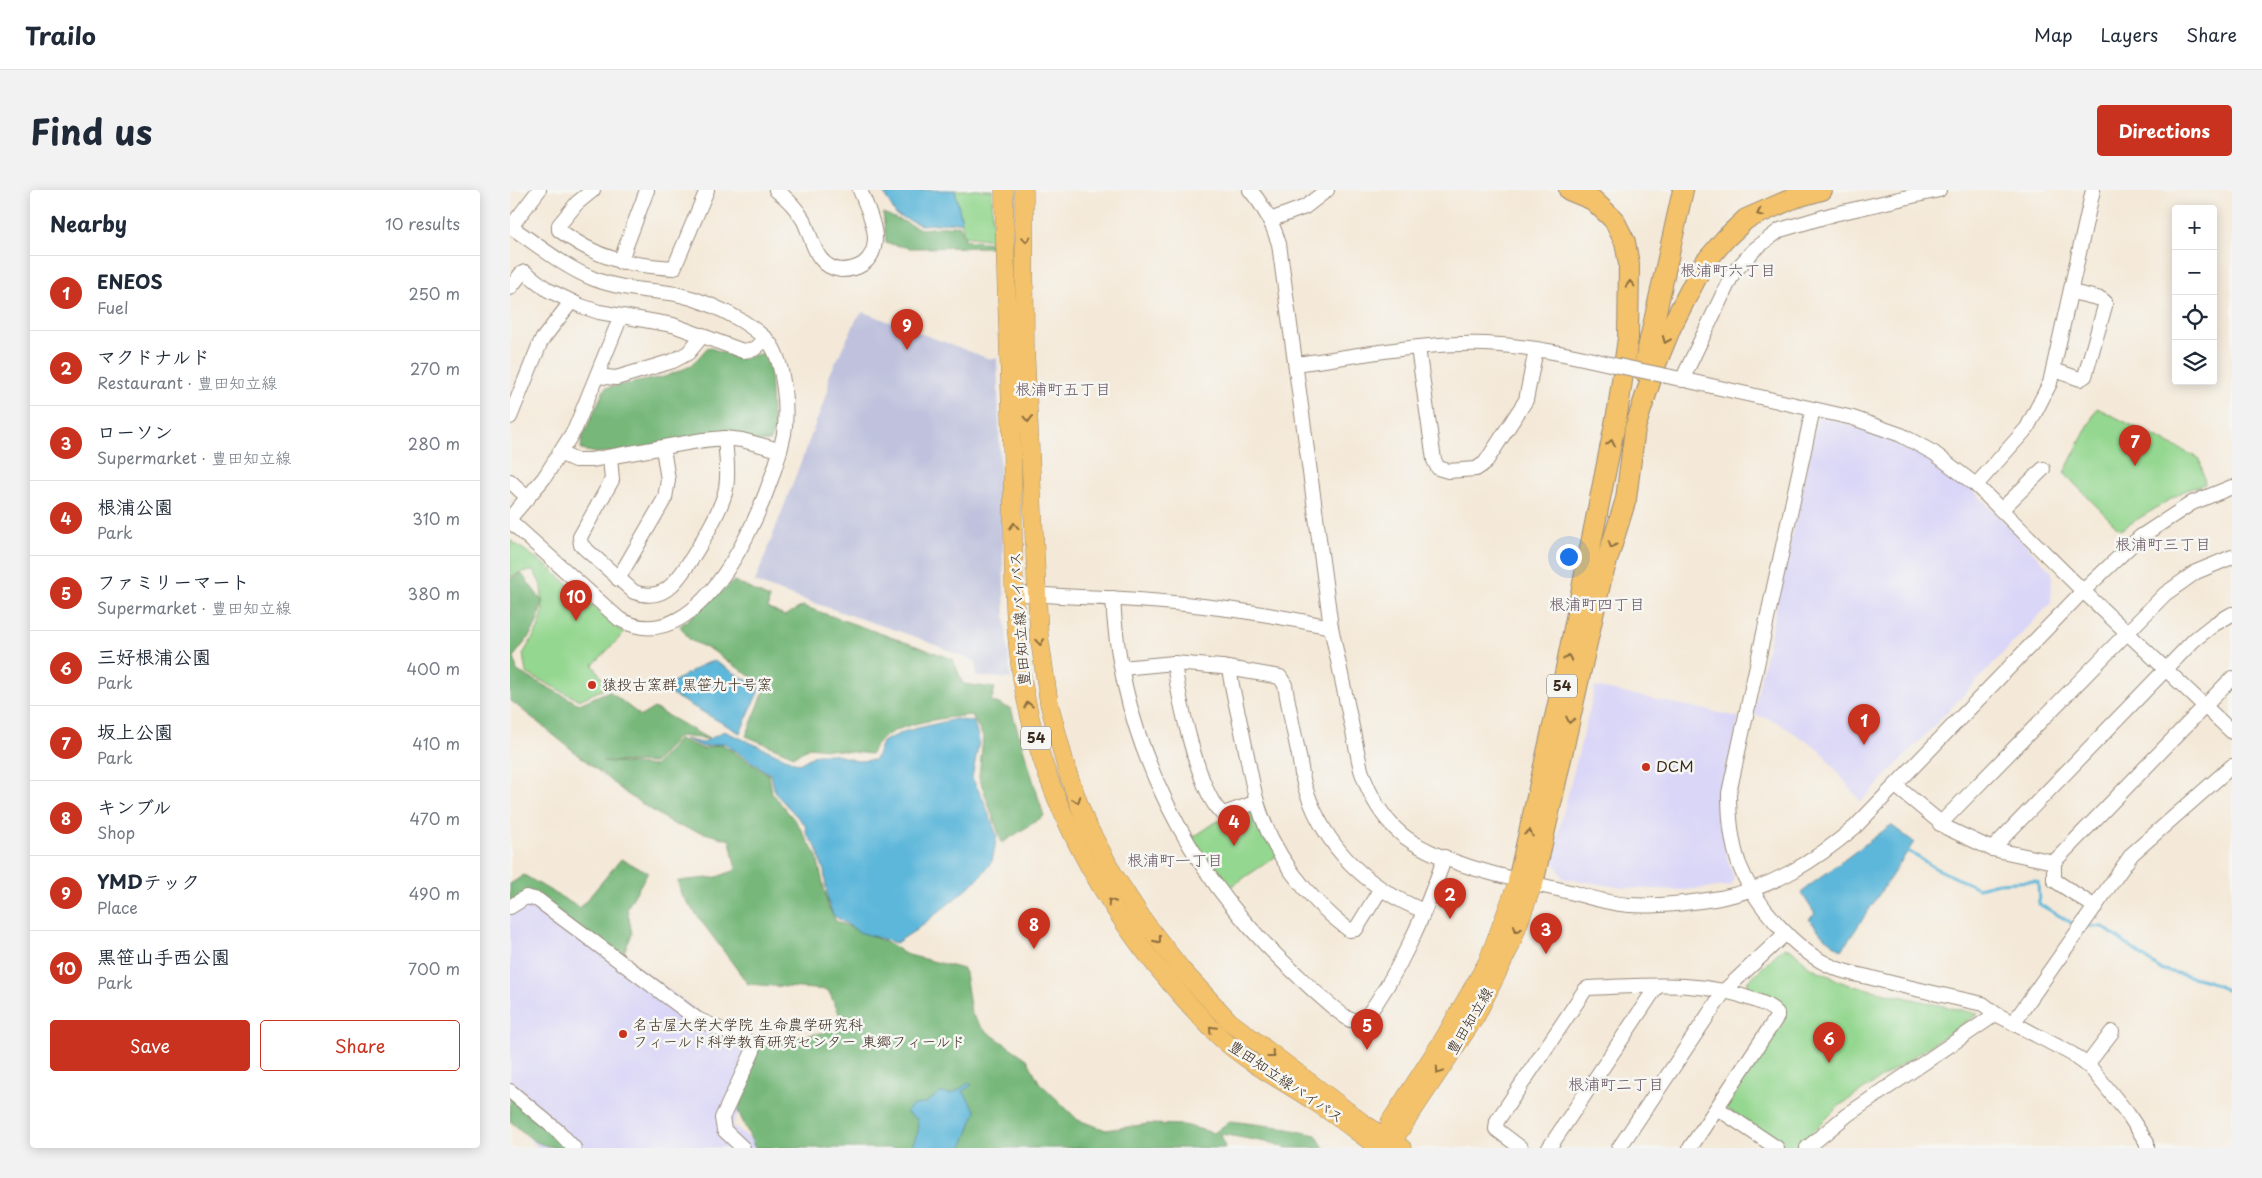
<!DOCTYPE html>
<meta charset="utf-8">
<style>
:root{--surface:#fff;--page:#f2f2f3;--text:#1f2937;--muted:#747a83;--line:#e0e1e3;--accent:#c8321e}
body{margin:0;font-family:"Playpen Sans","Klee One",sans-serif;background:var(--page);color:var(--text)}
.controls{position:absolute;right:15px;top:15px;display:grid;overflow:hidden;border-radius:5px;box-shadow:0 2px 12px #0003}
.controls button{width:45px;height:45px;display:grid;place-items:center;padding:0;border:0;border-bottom:1px solid var(--line);background:var(--surface);color:var(--text);font:25px sans-serif}
.you{position:absolute;left:1058px;top:366px;width:18px;height:18px;margin:-12px;border:4px solid #fff;border-radius:50%;background:#1a73e8;box-shadow:0 0 0 8px #1a73e833}
.badge{display:grid;place-items:center;width:32px;height:32px;border-radius:50%;background:var(--accent);color:#fff;font-size:16px;font-weight:700}
.pin{position:absolute;translate:-50% -41px;filter:drop-shadow(0 1px 2px #0008)}
.pin::after{content:'';position:absolute;top:26px;width:18px;height:15px;background:inherit;clip-path:polygon(0 0,100% 0,50% 100%)}
.list{margin:0;padding:0;list-style:none}
h2{display:flex;justify-content:space-between;align-items:center;height:65px;margin:0;padding:0 20px;font-size:21px}
h2 small{font-size:16px;font-weight:400;color:var(--muted)}
.list li{display:grid;grid-template-columns:32px 1fr auto;gap:15px;align-items:center;box-sizing:border-box;height:75px;padding:0 20px;border-top:1px solid var(--line)}
.list b{display:block;font-size:19px;white-space:nowrap}
.list p{margin:0;font-size:16px;white-space:nowrap;color:var(--muted)}
.list em{font-size:16px;font-style:normal;color:var(--muted)}
.actions{display:flex;gap:10px;padding:15px 20px}
.actions a{flex:1;padding:11px 0;border:1px solid var(--accent);border-radius:5px;text-align:center;font-size:18px;color:var(--accent)}
.actions .main{background:var(--accent);color:#fff}
.icon{flex:none;width:28px;height:28px;fill:none;stroke:currentColor;stroke-width:2;stroke-linecap:round;stroke-linejoin:round}
.map{position:relative;flex:none;width:1722px;height:958px;overflow:hidden;border-radius:5px}
header{display:flex;align-items:center;gap:30px;box-sizing:border-box;height:70px;padding:0 25px;background:var(--surface);border-bottom:1px solid var(--line)}
header strong{font-size:24px}
nav{display:flex;gap:28px;margin-inline-start:auto;font-size:18px}
.intro{display:flex;align-items:center;justify-content:space-between;box-sizing:border-box;height:120px;padding:0 30px}
h1{margin:0;font-size:35px}
.button{padding:12px 22px;border-radius:5px;background:var(--accent);color:#fff;font-size:18px;font-weight:700}
main{display:flex;gap:30px;padding:0 30px}
aside{flex:1;background:var(--surface);border-radius:5px;box-shadow:0 2px 12px #0003}
.map>svg:first-child{display:block}
.built{fill:#dad6f7}
.industrial{fill:#c0c2dd}
.green{fill:#94d790;stroke:#688057}
.forest{fill:#77b87a;stroke:#59714c}
.water{fill:#5db7da;stroke:#4c707c}
.lines{fill:none;stroke-linecap:round;stroke-linejoin:round}
.stream{stroke:#5db7da;stroke-width:3}
.minor-casing{stroke:#988a7b;stroke-width:16}
.major-casing{stroke:#988a7b;stroke-width:19}
.highway-casing{stroke:#988a7b;stroke-width:22}
.minor{stroke:#fff;stroke-width:14}
.major{stroke:#f3c26a;stroke-width:18}
.highway{stroke:#f3c26a;stroke-width:20}
.minor-bridge-casing{stroke:#988a7b;stroke-width:16;stroke-linecap:butt}
.minor-bridge{stroke:#fff;stroke-width:14}
.oneway{stroke:#8e6e40}
.poi-dot{fill:#c8321e;stroke:#f6f6f2;stroke-width:2}
.labels{text-anchor:middle;stroke-width:5;stroke-linejoin:round;paint-order:stroke}
.shield{fill:#f6f6f2;stroke:#73675e;stroke-width:1}
.shield-label{font-size:14px;font-weight:bold;fill:#3b2a1e}
.street-label{font-size:15px;fill:#3b2a1e;stroke:#f6f6f2}
.poi-label{font-size:15px;fill:#3b2a1e;stroke:#f6f6f2;text-anchor:start}
.neighbourhood-label{font-size:16px;fill:#685564;stroke:#f6f6f2}
</style>
<header>
<strong>Trailo</strong>
<nav><a>Map</a><a>Layers</a><a>Share</a></nav>
</header>
<div class="intro"><h1>Find us</h1><a class="button">Directions</a></div>
<main>
<aside>
<h2>Nearby<small>10 results</small></h2>
<ul class="list">
<li><span class="badge">1</span><div><b>ENEOS</b><p>Fuel</p></div><em>250 m</em></li>
<li><span class="badge">2</span><div><b>マクドナルド</b><p>Restaurant · 豊田知立線</p></div><em>270 m</em></li>
<li><span class="badge">3</span><div><b>ローソン</b><p>Supermarket · 豊田知立線</p></div><em>280 m</em></li>
<li><span class="badge">4</span><div><b>根浦公園</b><p>Park</p></div><em>310 m</em></li>
<li><span class="badge">5</span><div><b>ファミリーマート</b><p>Supermarket · 豊田知立線</p></div><em>380 m</em></li>
<li><span class="badge">6</span><div><b>三好根浦公園</b><p>Park</p></div><em>400 m</em></li>
<li><span class="badge">7</span><div><b>坂上公園</b><p>Park</p></div><em>410 m</em></li>
<li><span class="badge">8</span><div><b>キンブル</b><p>Shop</p></div><em>470 m</em></li>
<li><span class="badge">9</span><div><b>YMDテック</b><p>Place</p></div><em>490 m</em></li>
<li><span class="badge">10</span><div><b>黒笹山手西公園</b><p>Park</p></div><em>700 m</em></li>
</ul>
<div class="actions"><a class="main">Save</a><a>Share</a></div>
</aside>
<div class="map">
<svg width="1722" height="958" viewBox="0 0 1722 958">
<rect width="100%" height="100%" fill="#f6f6f2"/>
<filter id="ink" filterUnits="userSpaceOnUse"><feTurbulence type="fractalNoise" baseFrequency=".02" numOctaves="2"/><feDisplacementMap in="SourceGraphic" scale="10" xChannelSelector="R" yChannelSelector="G"/><feConvolveMatrix kernelMatrix="1 2 1 2 8 2 1 2 1" color-interpolation-filters="sRGB"/></filter>
<filter id="wash" filterUnits="userSpaceOnUse"><feTurbulence type="fractalNoise" baseFrequency=".0096" numOctaves="4" result="noise"/><feDisplacementMap in="SourceGraphic" scale="20" xChannelSelector="R" yChannelSelector="G"/><feGaussianBlur stdDeviation="1.12" result="paint"/><feColorMatrix in="noise" values="0 0 0 0 0 0 0 0 0 0 0 0 0 0 0 0 0 1.4 0 .05"/><feComposite in="paint" operator="in"/></filter>
<g filter="url(#wash)">
<rect width="100%" height="100%" fill="#f4e9d8"/>
<g class="built">
<polygon points="1308,225 1384,248 1419,266 1462,299 1542,382 1541,413 1351,612 1309,559 1265,531 1243,524"/>
<polygon points="1085,497 1229,527 1213,605 1216,664 1224,688 1221,696 1173,700 1114,698 1053,688 1042,668"/>
<polygon points="30,702 191,824 261,863 222,935 252,958 28,958 0,927 0,708"/>
</g>
<polygon class="industrial" points="353,122 480,169 487,168 495,427 501,489 466,486 466,472 406,447 265,400 245,392 318,201 319,186 347,128"/>
<g class="green">
<polygon points="445,0 482,0 483,50 454,46"/>
<polygon points="1587,218 1690,269 1695,294 1674,301 1610,340 1554,283"/>
<polygon points="0,350 37,376 114,443 83,475 98,497 69,510 16,483 13,464 28,439 33,423 31,395 24,381 11,382 0,387"/>
<polygon points="746,621 768,665 716,700 682,648 706,632"/>
<polygon points="1274,757 1281,759 1300,777 1336,794 1468,824 1329,916 1287,958 1280,958 1214,917 1273,831 1272,814 1237,799 1237,792"/>
</g>
<g class="forest">
<polygon points="373,23 411,39 449,35 456,50 482,53 481,57 400,58 376,53"/>
<polygon points="198,157 231,169 253,163 260,179 262,224 265,237 260,251 87,263 71,260 72,248 95,198 154,187 181,176"/>
<path d="M11,383L32,411C29,437 19,447 4,466L7,481L69,514L99,501L131,526L144,518L199,549L169,546L144,573L93,571L144,576L169,549L193,559L212,554L259,585L262,603L287,633L307,667L318,716L326,731L380,754L395,764L453,779L455,783L461,823L473,839L517,869L529,892L568,930L596,940L638,934L674,935L704,943L720,931L769,937L806,945L814,958H777L762,953L711,944L715,958H245L228,921L249,855L336,838L318,800L238,794L171,704L168,691L207,687L226,680L220,650L165,635L117,604L0,510V389Z"/>
<path d="M224,391L259,408L258,418L274,426L293,416L443,469L453,494L485,498L481,511L501,519L534,626L492,653L469,587L473,547L462,525C434,528 370,533 361,564L299,557L284,566L236,546L256,497L203,461L180,450L170,436Z"/>
<polygon points="111,669 138,682 117,718 122,744 111,769 25,706 0,713 0,694 14,685 70,718"/>
<path d="M0,904L65,958C29,958 27,954 0,931Z"/>
</g>
<g class="water">
<polygon points="372,0 445,0 452,32 411,35 386,25"/>
<polygon points="204,471 250,498 230,543 157,502 163,492 194,474"/>
<polygon points="446,529 464,532 469,551 462,588 474,611 487,646 482,671 470,687 452,703 406,740 386,753 349,742 323,725 318,712 314,681 306,657 297,645 295,635 265,603 261,585 214,553 193,557 174,549 192,553 214,541 289,574 307,564 324,564 347,571 365,570 372,552 396,541"/>
<polygon points="1381,635 1404,652 1332,760 1314,747 1299,729 1305,724 1291,702"/>
<polygon points="459,893 462,895 453,901 466,921 452,958 401,958 408,942 407,929 396,923 401,916 416,913 430,903 442,904"/>
</g>
<g class="lines">
<g class="stream">
<polyline points="1395,659 1425,678 1468,698 1488,693 1525,691 1528,692 1529,714 1567,736"/>
<polyline points="1575,736 1593,737 1650,779 1698,791 1722,803"/>
</g>
</g>
</g>
<g filter="url(#ink)">
<g class="lines">
<defs>
<g id="minor">
<path d="M83,0L67,13L49,35V40C88,69 116,75 164,78L197,0"/>
<path d="M266,0C277,8 287,19 294,31C303,50 305,77 331,80C339,80 347,78 353,74C377,56 359,22 350,0"/>
<path d="M740,0C754,16 763,34 769,54L821,437L851,580C859,604 871,626 890,643C927,675 1013,691 1060,702C1079,707 1100,714 1119,715C1149,717 1180,713 1210,708C1262,698 1305,671 1345,637L1573,401L1630,347L1682,313L1722,297"/>
<polyline points="760,30 795,17 817,0"/>
<polyline points="0,38 29,0"/>
<polyline points="110,72 137,0"/>
<polyline points="0,98 11,84 15,82 38,100 71,116 89,122 163,135 233,161 244,159 256,149"/>
<polyline points="908,158 924,270 928,278 938,281 966,279 975,273 1016,210 1026,159"/>
<path d="M786,174C849,166 913,152 976,154C1020,156 1062,165 1104,175"/>
<polyline points="1544,180 1570,189 1575,186 1595,116 1595,112 1591,109 1562,102"/>
<polyline points="87,186 106,188 163,171 178,163 193,145"/>
<polyline points="1157,186 1343,228 1391,245 1424,263 1466,295 1573,401 1722,542"/>
<polyline points="1172,190 1223,83 1245,59 1270,40 1324,24 1429,0"/>
<path d="M1303,219L1219,603C1219,627 1221,651 1229,674C1244,714 1286,762 1325,778C1337,783 1350,785 1362,788C1399,798 1436,806 1473,814L1486,824L1562,864L1580,877L1618,924L1637,953V958"/>
<polyline points="0,227 31,151 61,112"/>
<polyline points="49,263 65,270 81,270 193,250 215,248 232,250 269,260"/>
<path d="M100,267L102,290L70,347L71,355L124,402C135,406 147,406 157,399C174,387 213,319 216,298C219,282 216,264 215,248"/>
<polyline points="0,291 18,308"/>
<polyline points="1466,295 1517,238 1540,193 1583,0"/>
<polyline points="1491,320 1533,279"/>
<polyline points="0,328 34,288 65,239 111,126"/>
<path d="M0,331L109,429C194,477 262,304 274,244C278,221 274,174 261,155C253,145 243,138 232,131C212,119 189,109 166,104C139,100 110,99 84,89C54,77 28,55 1,37"/>
<polyline points="108,389 155,308 158,290 153,258"/>
<path d="M505,404C527,404 548,406 570,407C655,410 739,419 821,437"/>
<path d="M603,408C610,552 679,687 785,783C802,799 820,817 840,830H854C890,783 915,723 935,667"/>
<path d="M664,473C668,504 689,607 713,624L747,612"/>
<path d="M612,478L664,473L712,477L770,487L775,495C779,519 784,542 789,566C791,577 792,589 796,600C816,659 857,698 914,721"/>
<path d="M719,478C723,505 730,530 735,556C739,575 742,594 747,612C762,664 797,708 839,740L846,739L870,700"/>
<polyline points="1386,596 1437,638 1482,659 1544,672 1722,488"/>
<polyline points="1430,634 1655,404 1686,382 1722,367"/>
<polyline points="1482,659 1684,450 1703,435 1722,424"/>
<polyline points="1544,672 1544,690 1585,717"/>
<polyline points="0,717 16,707 28,710 187,829 240,852 243,861 212,928 214,940 233,958"/>
<polyline points="1504,832 1622,664 1722,576"/>
<polyline points="1577,875 1602,842"/>
<polyline points="0,901 49,942 64,958"/>
<polyline points="1207,918 1267,958"/>
<path d="M1011,958L986,939L987,931L1075,800L1078,798C1134,796 1191,789 1244,810C1252,813 1261,816 1267,823V827L1180,958"/>
<polyline points="1039,958 1147,796"/>
<polyline points="1109,958 1215,800 1276,743"/>
<polyline points="1297,958 1337,925 1486,824"/>
</g>
<g id="major">
<path d="M494,0C495,87 500,173 502,260C504,331 501,404 510,475C527,600 593,720 677,812C688,824 699,837 711,848C738,873 772,890 802,910C826,925 847,942 870,958"/>
<polyline points="514,0 515,157 529,445 539,513 557,581 576,633 604,685 634,731 672,780 719,831 853,933 892,958"/>
<polyline points="880,932 933,850 977,773 1008,691"/>
<polyline points="878,958 966,826 1000,757 1023,694"/>
</g>
<g id="highway">
<polyline points="1133,181 1173,0"/>
<polyline points="1008,691 1055,483 1108,219 1118,148 1119,74 1115,52 1104,30 1083,10 1059,0"/>
<polyline points="1023,694 1091,390 1116,309 1125,238 1146,174 1161,137 1193,75 1215,49 1236,29 1284,8 1312,0"/>
</g>
</defs>
<use href="#minor" class="minor-casing"/>
<use href="#major" class="major-casing"/>
<use href="#highway" class="highway-casing"/>
<use href="#minor" class="minor"/>
<use href="#major" class="major"/>
<use href="#highway" class="highway"/>
<defs>
<polyline id="minor-bridge" points="1104,175 1157,186"/>
</defs>
<use href="#minor-bridge" class="minor-bridge-casing"/>
<use href="#minor-bridge" class="minor-bridge"/>
</g>
<defs><path id="oneway-chevron" d="M-2-3.5L2.5 0L-2 3.5" fill="none" stroke-width="1.6" stroke-linecap="round" stroke-linejoin="round" transform="scale(1.25)"/></defs>
<g class="oneway">
<use href="#oneway-chevron" transform="translate(1250 23) rotate(156)"/>
<use href="#oneway-chevron" transform="translate(516 49) rotate(90)"/>
<use href="#oneway-chevron" transform="translate(1120 94) rotate(-91)"/>
<use href="#oneway-chevron" transform="translate(1156 150) rotate(112)"/>
<use href="#oneway-chevron" transform="translate(518 229) rotate(89)"/>
<use href="#oneway-chevron" transform="translate(1101 253) rotate(-78)"/>
<use href="#oneway-chevron" transform="translate(504 336) rotate(-91)"/>
<use href="#oneway-chevron" transform="translate(1102 355) rotate(108)"/>
<use href="#oneway-chevron" transform="translate(530 452) rotate(84)"/>
<use href="#oneway-chevron" transform="translate(1058 468) rotate(-79)"/>
<use href="#oneway-chevron" transform="translate(518 515) rotate(-101)"/>
<use href="#oneway-chevron" transform="translate(1060 530) rotate(102)"/>
<use href="#oneway-chevron" transform="translate(567 610) rotate(70)"/>
<use href="#oneway-chevron" transform="translate(1019 643) rotate(-77)"/>
<use href="#oneway-chevron" transform="translate(601 712) rotate(-123)"/>
<use href="#oneway-chevron" transform="translate(1007 739) rotate(112)"/>
<use href="#oneway-chevron" transform="translate(648 750) rotate(52)"/>
<use href="#oneway-chevron" transform="translate(702 839) rotate(-133)"/>
<use href="#oneway-chevron" transform="translate(762 865) rotate(37)"/>
<use href="#oneway-chevron" transform="translate(929 881) rotate(124)"/>
</g>
</g>
<g class="poi-dot">
<circle cx="82" cy="495" r="5"/>
<circle cx="1136" cy="577" r="5"/>
<circle cx="113" cy="844" r="5"/>
</g>
<g class="labels">
<g class="shield">
<rect x="1037" y="484.5" width="30" height="23" rx="4"/>
<rect x="511" y="536.5" width="30" height="23" rx="4"/>
</g>
<g class="shield-label">
<text x="1052" y="501">54</text>
<text x="526" y="553">54</text>
</g>
<g class="street-label">
<text transform="translate(510 429) rotate(-94)" y="5">豊田知立線バイパス</text>
<text transform="translate(960 831) rotate(-59)" y="5">豊田知立線</text>
<text transform="translate(776 892) rotate(34)" y="5">豊田知立線バイパス</text>
</g>
<g class="poi-label">
<text x="92" y="500">猿投古窯群 黒笹九十号窯</text>
<text x="1146" y="582">DCM</text>
<text x="123" y="840">名古屋大学大学院 生命農学研究科<tspan x="123" dy="17">フィールド科学教育研究センター 東郷フィールド</tspan></text>
</g>
<g class="neighbourhood-label">
<text x="1218" y="86">根浦町六丁目</text>
<text x="553" y="205">根浦町五丁目</text>
<text x="1653" y="360">根浦町三丁目</text>
<text x="1087" y="420">根浦町四丁目</text>
<text x="665" y="676">根浦町一丁目</text>
<text x="1106" y="900">根浦町二丁目</text>
</g>
</g>
</svg>
<div class="controls">
<button>+</button>
<button>−</button>
<button><svg class="icon" aria-label="locate" viewBox="0 0 24 24"><circle cx="12" cy="12" r="6"/><path d="M12 2v4M12 18v4M2 12h4M18 12h4"/></svg></button>
<button><svg class="icon" aria-label="layers" viewBox="0 0 24 24"><path d="M12 4l9 5-9 5-9-5zM3 14l9 5 9-5"/></svg></button>
</div>
<div class="you"></div>
<div class="pin badge" style="left:1354px;top:555px">1</div>
<div class="pin badge" style="left:940px;top:729px">2</div>
<div class="pin badge" style="left:1036px;top:764px">3</div>
<div class="pin badge" style="left:724px;top:656px">4</div>
<div class="pin badge" style="left:857px;top:860px">5</div>
<div class="pin badge" style="left:1319px;top:873px">6</div>
<div class="pin badge" style="left:1625px;top:276px">7</div>
<div class="pin badge" style="left:524px;top:759px">8</div>
<div class="pin badge" style="left:397px;top:160px">9</div>
<div class="pin badge" style="left:66px;top:431px">10</div>
</div>
</main>
